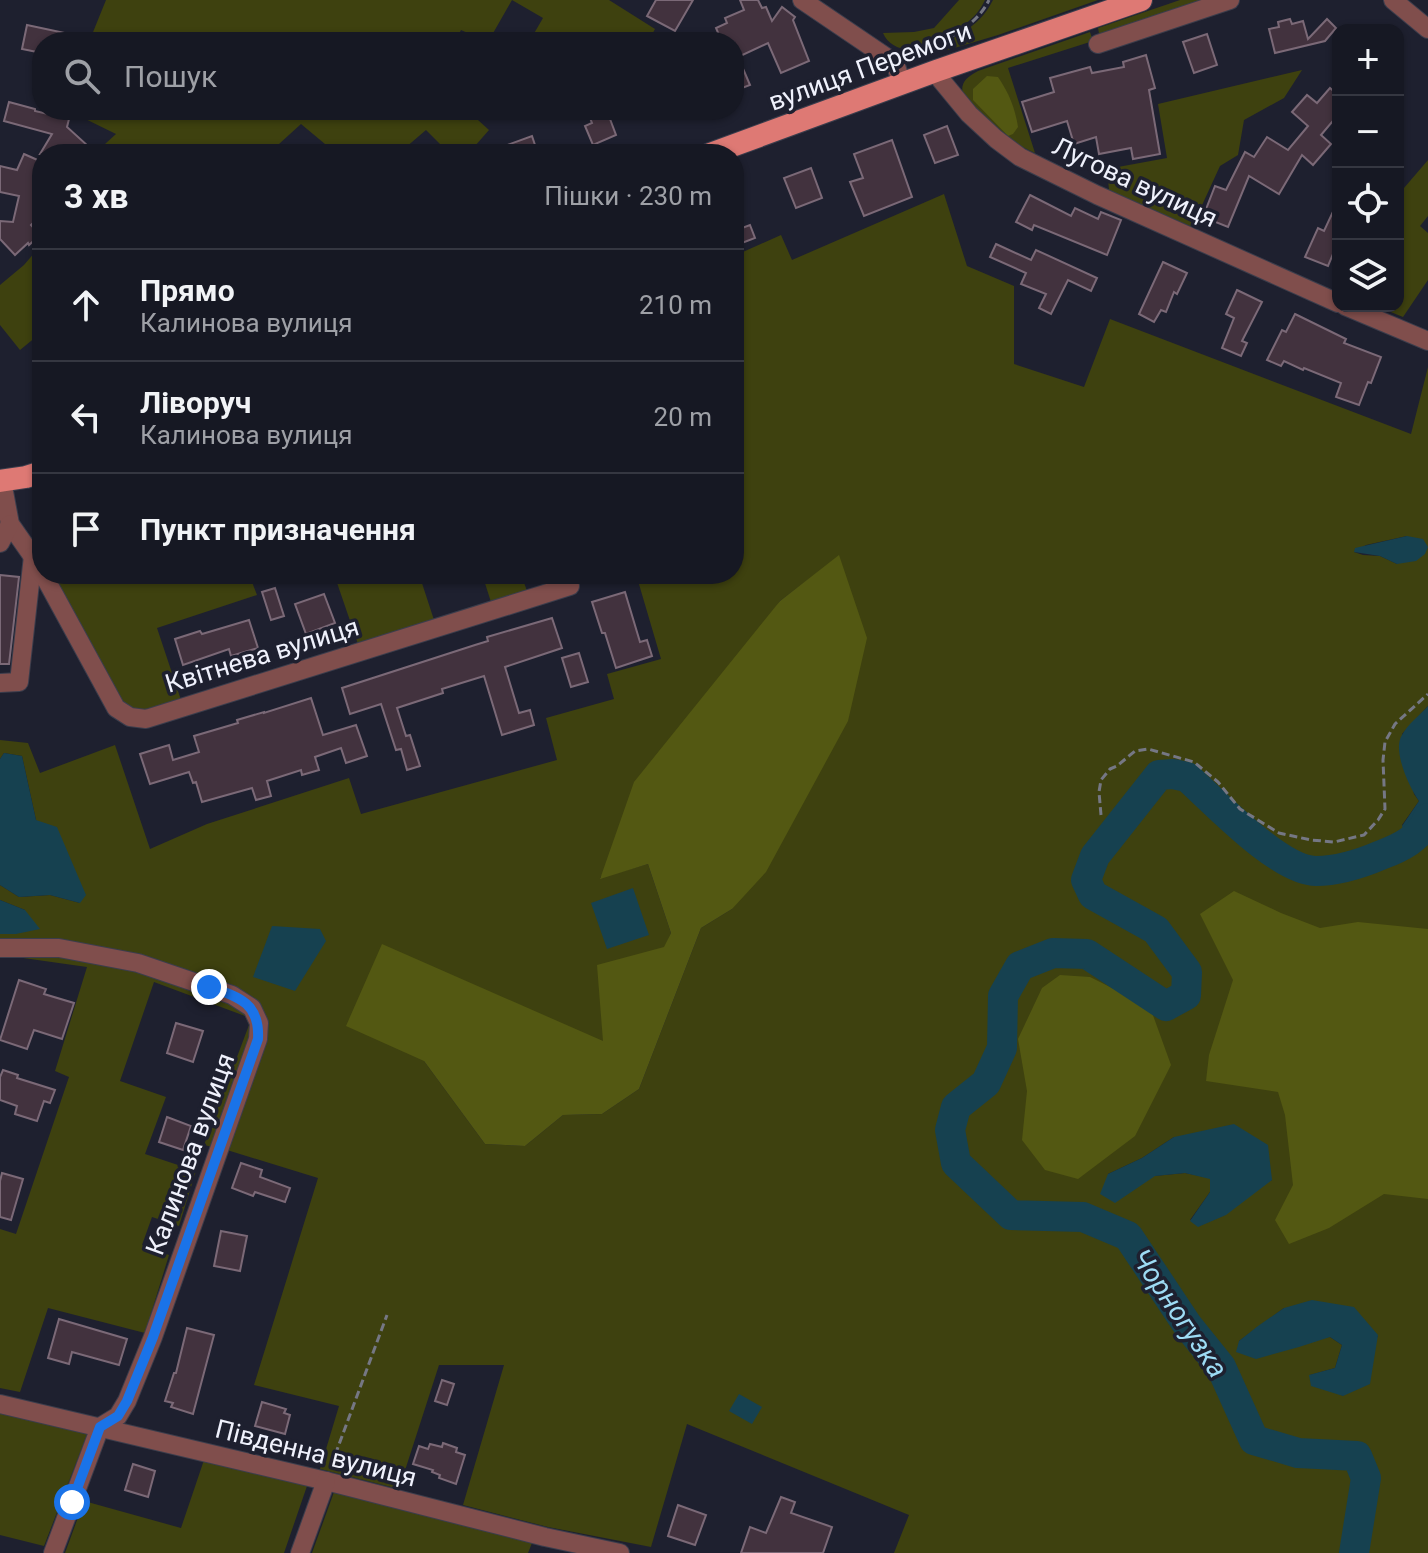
<!DOCTYPE html>
<html lang="uk">
<meta charset="utf-8">
<style>
:root{--surface:#161823;--page:#1f212b;--text:#f1f3f6;--muted:#9ea0a6;--line:#353741}
body{margin:0;font-family:Roboto,sans-serif;background:var(--page);color:var(--text)}
.controls{position:absolute;right:24px;top:24px;display:grid;overflow:hidden;border-radius:16px;box-shadow:0 2px 6px #0004}
.controls button{width:72px;height:72px;display:grid;place-items:center;padding:0;border:0;border-bottom:2px solid var(--line);background:var(--surface);color:var(--text);font:40px sans-serif}
.stop{position:absolute;width:24px;height:24px;margin:-18px;border:6px solid #1a73e8;border-radius:50%;background:#fff}
.stop.end{background:#1a73e8;border-color:#fff;box-shadow:0 2px 8px #0008}
.list{margin:0;padding:0;list-style:none}
h2{display:flex;justify-content:space-between;align-items:center;height:104px;margin:0;padding:0 32px;font-size:34px}
h2 small{font-size:26px;font-weight:400;color:var(--muted)}
.list li{display:grid;grid-template-columns:52px 1fr auto;gap:24px;align-items:center;box-sizing:border-box;height:112px;padding:0 32px;border-top:2px solid var(--line)}
.list b{display:block;font-size:30px;white-space:nowrap}
.list p{margin:0;font-size:26px;white-space:nowrap;color:var(--muted)}
.list em{font-size:26px;font-style:normal;color:var(--muted)}
.icon{flex:none;width:44px;height:44px;fill:none;stroke:currentColor;stroke-width:2;stroke-linecap:round;stroke-linejoin:round}
.map{position:relative;flex:none;width:1428px;height:1553px;overflow:hidden}
.search{position:absolute;background:var(--surface);box-shadow:0 2px 6px #0004;left:32px;top:32px;width:712px;height:88px;display:flex;align-items:center;gap:20px;box-sizing:border-box;padding:0 28px;border-radius:32px;color:var(--muted);font-size:30px}
.panel{position:absolute;background:var(--surface);box-shadow:0 2px 6px #0004;left:32px;top:144px;width:712px;height:440px;border-radius:32px}
.map>svg:first-child{display:block}
.green{fill:#3e410f;fill-rule:evenodd}
.forest{fill:#535812}
.water{fill:#164150}
.lines{fill:none;stroke-linecap:round;stroke-linejoin:round}
.river{stroke:#164150;stroke-width:30}
.building{fill:#42323e;stroke:#7b6977;stroke-width:2}
.minor-casing{stroke:#3b3d4c;stroke-width:20}
.major-casing{stroke:#3b3d4c;stroke-width:24}
.path{stroke:#757784;stroke-width:3;stroke-dasharray:8 4;stroke-linecap:butt}
.minor{stroke:#804e4c;stroke-width:18}
.major{stroke:#de7974;stroke-width:22}
.route{stroke:#1a73e8;stroke-width:10}
.labels{text-anchor:middle;stroke-width:7;stroke-linejoin:round;paint-order:stroke}
.street-label{font-size:26px;fill:#eff1fc;stroke:#1e202f}
.water-label{font-size:28px;font-style:italic;fill:#9ddbf4;stroke:#1e202f}
</style>
<div class="map">
<svg width="1428" height="1553" viewBox="0 0 1428 1553">
<rect width="100%" height="100%" fill="#1e202f"/>
<g class="green">
<polygon points="106,0 609,0 655,29 648,42 529,42 543,18 512,0 488,42 461,30 455,42 89,42"/>
<path d="M959,0H985C981,8 977,14 970,20C961,28 925,48 914,49C901,51 888,45 883,33L914,32L934,28Z"/>
<path d="M993,0H1098L998,35L941,52L938,46C962,34 981,24 993,0Z"/>
<polygon points="1180,0 1218,0 1100,39 1098,28"/>
<path d="M1090,32L1093,41L1008,68L1035,153L999,136L963,96C960,82 966,78 978,71Z"/>
<polygon points="1302,70 1284,98 1244,120 1238,155 1220,166 1192,227 1109,190 1107,169 1167,158 1158,104"/>
<polygon points="67,110 467,110 489,130 468,154 450,154 426,130 398,154 337,154 301,124 268,154 94,154 116,134"/>
<polygon points="1428,160 1428,216 1420,226 1428,233 1428,280 1403,317 1376,306 1398,306 1398,195"/>
<path d="M944,194L967,266L1014,286V364L1084,387L1110,319L1411,434L1428,367V706L1402,734L1414,794L1419,801L1402,825L1420,848L1428,843V1553H894L909,1515L687,1424L651,1547L548,1527L463,1505L504,1365H439L399,1489L320,1469L339,1406L254,1385L318,1178L227,1150L263,1040L234,991L0,943V934H16L25,910L0,900V885L19,897L50,895L80,903L36,820L22,756L4,753L0,759V740L28,743L40,773L115,745L150,849L207,824L349,778L361,814L557,760L546,718L614,699L607,674L661,659L636,574H734V256L781,235L792,260ZM1407,536L1397,564L1380,556L1363,555L1354,552L1366,545ZM839,556L732,909L701,928L639,1089L602,1114L563,1115L525,1146L485,1144L424,1061L604,1042L665,947L671,933L648,864L600,878L780,601ZM1174,1137L1272,1180L1190,1220L1210,1192V1178L1185,1173L1154,1176L1108,1174L1142,1158ZM1284,1308L1378,1336L1343,1396L1310,1375L1335,1368L1342,1345L1330,1337L1239,1341Z"/>
<polygon points="42,244 42,332 20,350 0,325 0,285 24,265"/>
<path d="M52,574H249L257,595L157,628L181,700C159,707 144,716 122,703Z"/>
<polygon points="334,574 419,574 434,620 358,644"/>
<polygon points="482,574 521,574 527,591 491,602"/>
<polygon points="59,953 137,967 230,999 254,1023 213,1147 204,1145 249,1025 245,1016 154,982 120,1081 166,1097 145,1154 196,1171 179,1226 152,1217 142,1245 169,1255 145,1333 48,1308 20,1392 0,1388 0,1229 16,1234 69,1077 55,1071 87,967 9,956"/>
<polygon points="0,1413 88,1432 44,1546 0,1535"/>
<polygon points="204,1460 307,1486 284,1553 65,1553 84,1501 181,1528"/>
<polygon points="334,1492 532,1543 528,1553 312,1553"/>
</g>
<g class="forest">
<path d="M987,76L998,77C1009,93 1015,108 1018,127L1013,134L1008,136L973,100V89Z"/>
<polygon points="839,555 867,638 848,721 766,872 732,909 701,928 639,1089 602,1114 563,1115 525,1146 485,1144 424,1061 346,1026 382,944 603,1041 597,965 664,947 671,933 648,864 600,879 634,782 780,601"/>
<polygon points="1234,891 1281,913 1320,928 1358,922 1428,929 1428,1199 1384,1194 1329,1228 1289,1244 1275,1220 1293,1185 1285,1115 1278,1092 1206,1081 1209,1055 1233,980 1200,914"/>
<polygon points="1060,975 1090,977 1150,1007 1171,1065 1135,1136 1078,1179 1045,1170 1022,1140 1027,1091 1018,1039 1042,988"/>
</g>
<g class="water">
<polygon points="1407,536 1423,539 1428,547 1425,554 1416,561 1397,564 1380,556 1354,552 1355,548"/>
<path d="M1428,706V843L1420,848H1405L1401,841L1406,836L1402,826L1419,801C1409,787 1392,750 1402,735C1408,724 1420,715 1428,706Z"/>
<polygon points="4,753 22,756 36,820 57,827 86,895 80,903 50,895 19,897 0,885 0,759"/>
<polygon points="633,888 649,935 607,949 591,903"/>
<polygon points="0,900 25,910 40,929 16,934 0,934"/>
<polygon points="272,926 320,929 326,941 295,991 253,977"/>
<polygon points="1234,1124 1268,1145 1272,1180 1226,1215 1198,1227 1190,1221 1210,1192 1210,1179 1185,1173 1155,1176 1115,1203 1100,1194 1108,1174 1142,1158 1174,1137"/>
<polygon points="1312,1300 1354,1307 1378,1335 1370,1384 1343,1396 1311,1386 1309,1375 1335,1368 1342,1345 1330,1337 1299,1347 1256,1359 1236,1352 1239,1341 1258,1326 1284,1308"/>
<polygon points="739,1394 762,1407 752,1424 729,1411"/>
</g>
<g class="lines">
<path class="river" d="M1354,1553L1366,1478L1357,1456L1298,1453L1254,1440L1221,1367L1188,1326L1128,1236L1083,1217L1011,1215L956,1163L950,1130L956,1107L986,1083L1002,1048L1003,996L1020,966L1053,953L1087,954L1166,1006L1186,995L1187,972L1156,930L1093,895L1086,880L1095,856L1159,775L1173,774L1187,777C1214,801 1279,871 1316,871C1339,871 1360,864 1381,855C1400,848 1421,838 1428,818"/>
</g>
<g class="building">
<polygon points="656,0 693,0 675,31 647,16"/>
<polygon points="740,0 758,0 762,8 766,7 772,21 782,7 795,17 793,20 809,61 781,73 768,43 738,57 750,85 734,91 734,42 722,42 716,28 727,23 725,18 744,10"/>
<polygon points="1290,19 1292,24 1303,21 1308,39 1327,19 1336,28 1325,41 1275,53 1269,29 1279,27 1278,22"/>
<polygon points="27,25 79,36 79,42 42,42 42,53 22,49"/>
<polygon points="1207,34 1217,65 1194,73 1183,42"/>
<polygon points="1146,55 1155,88 1149,90 1160,154 1133,159 1131,148 1099,154 1096,137 1074,144 1067,121 1032,132 1022,102 1054,92 1050,78 1090,67 1092,73 1124,67 1123,62"/>
<polygon points="1330,88 1338,95 1338,115 1321,135 1331,144 1313,165 1302,155 1279,194 1249,176 1228,227 1203,217 1215,186 1226,190 1245,152 1254,157 1267,137 1288,150 1308,126 1292,112 1307,95 1317,103"/>
<polygon points="9,102 35,109 35,111 69,119 67,127 88,146 81,154 40,154 52,134 4,121"/>
<polygon points="607,111 616,135 593,145 585,126 592,123 590,118"/>
<polygon points="947,126 958,155 935,163 924,135"/>
<polygon points="532,136 538,154 488,154 488,152"/>
<polygon points="892,140 912,197 864,216 850,182 863,178 854,154"/>
<polygon points="24,154 42,162 42,195 36,220 31,225 40,235 29,245 28,243 15,255 0,239 0,221 13,222 19,196 0,192 0,166 17,170"/>
<polygon points="811,168 822,198 796,208 784,178"/>
<polygon points="1030,195 1071,216 1075,208 1098,219 1101,212 1121,220 1107,255 1034,225 1032,230 1016,222"/>
<polygon points="1338,201 1338,242 1328,266 1305,257 1318,228 1324,231"/>
<polygon points="750,225 755,238 734,246 734,231"/>
<polygon points="996,244 1031,260 1036,250 1097,278 1091,291 1068,280 1051,314 1039,308 1046,294 1021,284 1026,273 990,257"/>
<polygon points="1163,262 1187,273 1177,294 1174,292 1166,312 1161,310 1154,322 1139,314"/>
<polygon points="1237,290 1262,302 1242,341 1247,343 1241,356 1222,348 1234,318 1226,314"/>
<polygon points="1295,314 1346,339 1344,343 1381,357 1371,383 1368,382 1359,405 1336,397 1341,383 1304,368 1303,370 1284,361 1281,366 1267,360 1282,330 1286,332"/>
<polygon points="0,575 19,577 9,664 0,664"/>
<polygon points="275,588 284,616 271,620 262,592"/>
<polygon points="625,592 640,642 647,640 652,656 616,668 605,633 602,633 592,602"/>
<polygon points="324,594 335,623 306,634 295,604"/>
<polygon points="552,618 562,648 505,667 519,713 530,710 534,725 502,735 484,676 442,689 443,693 397,708 406,736 410,735 420,766 407,770 401,749 396,750 381,704 350,714 342,688 475,645 488,641 487,637"/>
<polygon points="249,620 258,648 231,656 229,649 183,665 175,639 200,631 202,634"/>
<polygon points="579,653 588,682 571,687 562,658"/>
<polygon points="311,698 323,735 356,725 367,756 346,763 341,748 315,757 319,770 302,775 301,770 267,781 271,796 256,800 252,788 202,802 196,782 193,783 189,772 150,784 140,754 169,745 173,760 199,752 194,736 238,723 237,720 264,712 264,713"/>
<polygon points="19,980 46,989 44,994 74,1003 62,1039 34,1030 27,1049 0,1040"/>
<polygon points="176,1023 203,1031 193,1062 167,1053"/>
<polygon points="3,1070 18,1075 17,1078 55,1090 50,1103 44,1101 37,1121 15,1114 17,1106 0,1100 0,1077"/>
<polygon points="167,1117 191,1126 183,1150 159,1142"/>
<polygon points="241,1163 262,1170 260,1177 290,1188 285,1202 255,1192 253,1196 232,1188"/>
<polygon points="2,1173 23,1179 11,1220 0,1217 0,1181"/>
<polygon points="221,1231 247,1236 240,1271 214,1266"/>
<polygon points="59,1319 127,1339 119,1365 72,1352 69,1364 48,1358"/>
<polygon points="187,1328 214,1335 193,1414 171,1407 173,1403 165,1401 174,1373 176,1373"/>
<polygon points="442,1380 454,1384 447,1405 435,1401"/>
<polygon points="262,1402 286,1409 284,1413 290,1415 285,1434 255,1426"/>
<polygon points="443,1443 457,1448 456,1452 465,1455 456,1484 439,1478 440,1475 432,1472 433,1470 413,1464 419,1446 428,1449 430,1444 442,1447"/>
<polygon points="133,1464 155,1471 148,1497 125,1490"/>
<polygon points="781,1497 795,1502 791,1513 832,1527 823,1553 741,1553 750,1527 766,1533"/>
<polygon points="678,1505 706,1515 695,1545 668,1536"/>
</g>
<g class="lines">
<defs>
<g id="minor">
<polyline points="802,0 895,63 902,84"/>
<polyline points="1393,0 1428,29"/>
<polyline points="1098,44 1230,0"/>
<polyline points="936,71 941,80 969,114 996,139 1020,157 1097,195 1338,303"/>
<polyline points="1345,306 1428,341"/>
<polyline points="2,481 10,524 38,564"/>
<polyline points="0,543 10,524"/>
<polyline points="43,574 116,708 130,717 146,719 570,586"/>
<polyline points="0,683 19,682 33,556"/>
<polyline points="0,948 59,948 138,963 232,995 252,1008 259,1023 258,1039 153,1337 127,1401 118,1416 100,1427 53,1553"/>
<polyline points="0,1404 326,1481 545,1537 620,1553"/>
<polyline points="300,1553 326,1481"/>
</g>
<g id="major">
<polyline points="710,154 936,71 1141,0"/>
<polyline points="0,481 26,477 42,472"/>
</g>
</defs>
<use href="#minor" class="minor-casing"/>
<use href="#major" class="major-casing"/>
<g class="path">
<path d="M909,56C939,42 974,31 989,0"/>
<polyline points="1101,815 1099,792 1101,780 1110,769 1117,766 1135,751 1148,749 1194,762 1218,782 1240,809 1279,833 1311,840 1334,842 1364,835 1378,820 1385,809 1383,760 1385,742 1395,724 1428,694"/>
<polyline points="331,1466 387,1315"/>
</g>
<use href="#minor" class="minor"/>
<use href="#major" class="major"/>
</g>
<g class="lines">
<path class="route" d="M72,1502L100,1427L118,1416L127,1401L153,1337L258,1039C260,1003 239,997 209,987"/>
</g>
<g class="labels">
<g class="street-label">
<text transform="translate(870 66) rotate(-20)" y="9">вулиця Перемоги</text>
<text transform="translate(1135 182) rotate(25)" y="9">Лугова вулиця</text>
<text transform="translate(262 655) rotate(-17)" y="9">Квітнева вулиця</text>
<text transform="translate(190 1154) rotate(-70)" y="9">Калинова вулиця</text>
<text transform="translate(316 1453) rotate(14)" y="9">Південна вулиця</text>
</g>
<g class="water-label">
<text transform="translate(1180 1313) rotate(56)" y="10">Чорногузка</text>
</g>
</g>
</svg>
<div class="controls">
<button>+</button>
<button>−</button>
<button><svg class="icon" aria-label="locate" viewBox="0 0 24 24"><circle cx="12" cy="12" r="6"/><path d="M12 2v4M12 18v4M2 12h4M18 12h4"/></svg></button>
<button><svg class="icon" aria-label="layers" viewBox="0 0 24 24"><path d="M12 4l9 5-9 5-9-5zM3 14l9 5 9-5"/></svg></button>
</div>
<div class="stop" style="left:72px;top:1502px"></div>
<div class="stop end" style="left:209px;top:987px"></div>
<div class="search"><svg class="icon" aria-label="search" viewBox="0 0 24 24"><circle cx="10" cy="10" r="6"/><path d="M15 15l6 6"/></svg>Пошук</div>
<section class="panel">
<h2>3 хв<small>Пішки · 230 m</small></h2>
<ul class="list">
<li><svg class="icon" aria-label="ahead" viewBox="0 0 24 24"><path d="M12 20V5M6 11l6-6 6 6"/></svg><div><b>Прямо</b><p>Калинова вулиця</p></div><em>210 m</em></li>
<li><svg class="icon" aria-label="left" viewBox="0 0 24 24"><path d="M17 20v-9H6M10 6l-5 5 5 5"/></svg><div><b>Ліворуч</b><p>Калинова вулиця</p></div><em>20 m</em></li>
<li><svg class="icon" aria-label="arrive" viewBox="0 0 24 24"><path d="M6 21V4h12l-3 4 3 4H6"/></svg><div><b>Пункт призначення</b></div></li>
</ul>
</section>
</div>
